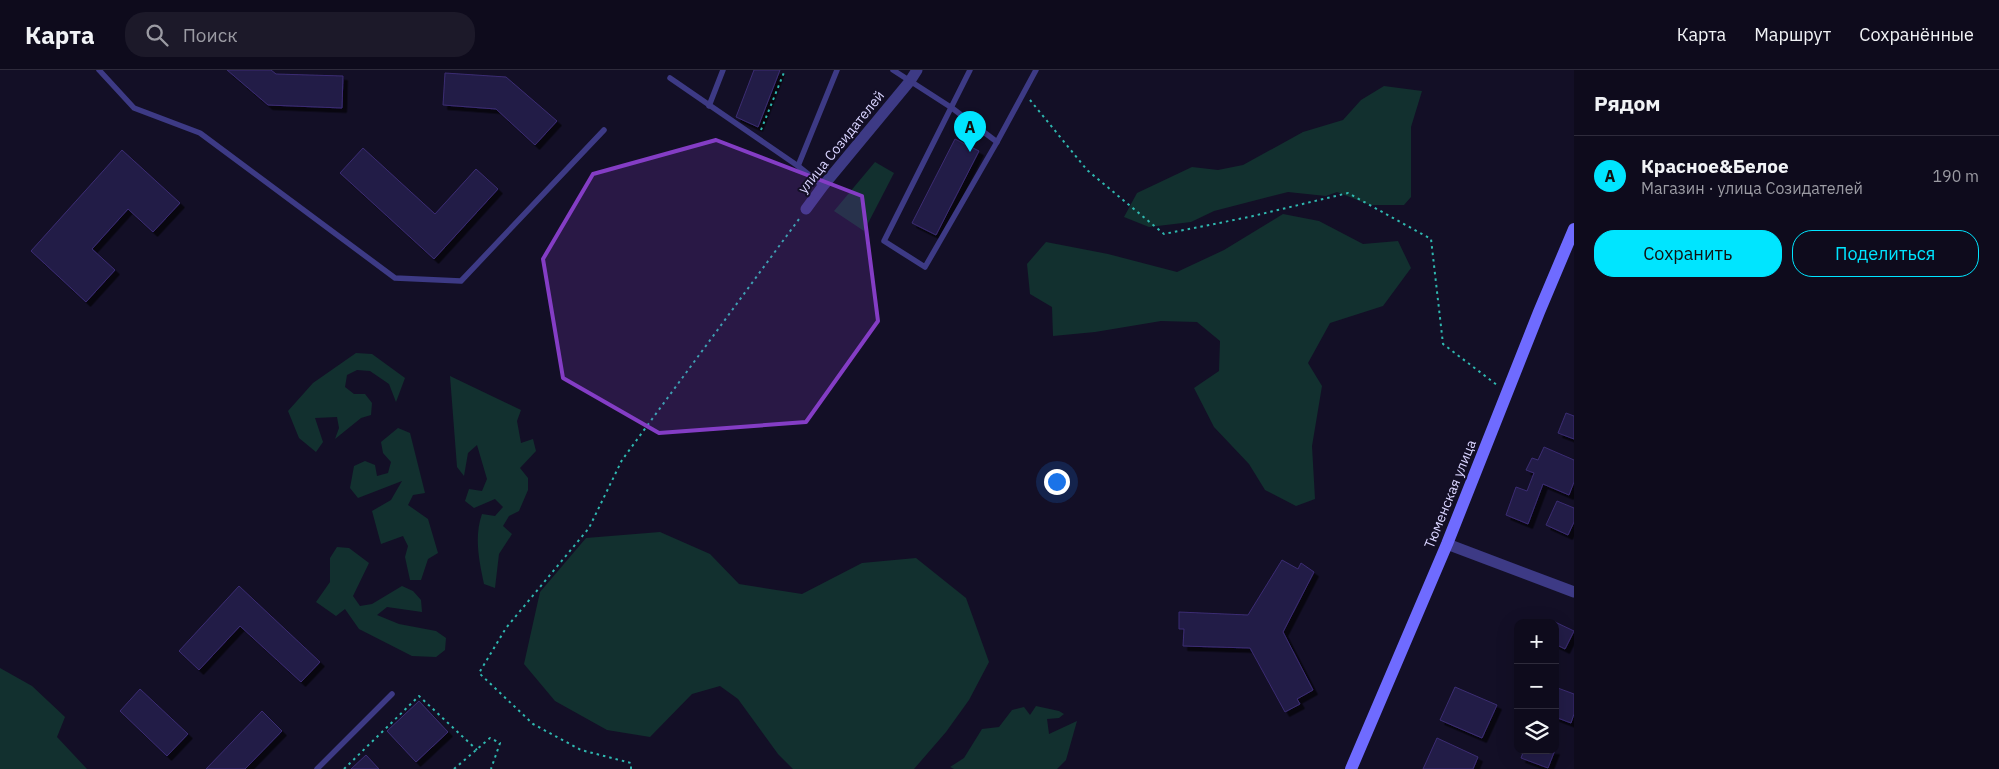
<!DOCTYPE html>
<html lang="ru">
<meta charset="utf-8">
<style>
:root{--surface:#0e0b1c;--page:#1c1929;--text:#f1f3f6;--muted:#9b9ba3;--line:#2e2b3b;--accent:#00e5ff}
body{margin:0;font-family:"IBM Plex Sans",sans-serif;background:var(--page);color:var(--text)}
.controls{position:absolute;right:15px;bottom:15px;display:grid;overflow:hidden;border-radius:10px;box-shadow:0 5px 20px #0002}
.controls button{width:45px;height:45px;display:grid;place-items:center;padding:0;border:0;border-bottom:1px solid var(--line);background:var(--surface);color:var(--text);font:25px sans-serif}
.you{position:absolute;left:1056px;top:411px;width:18px;height:18px;margin:-12px;border:4px solid #fff;border-radius:50%;background:#1a73e8;box-shadow:0 0 0 8px #1a73e833}
.badge{display:grid;place-items:center;width:32px;height:32px;border-radius:50%;background:var(--accent);color:#111;font-size:16px;font-weight:700}
.pin{position:absolute;translate:-50% -41px;filter:drop-shadow(0 1px 2px #0008)}
.pin::after{content:'';position:absolute;top:26px;width:18px;height:15px;background:inherit;clip-path:polygon(0 0,100% 0,50% 100%)}
.list{margin:0;padding:0;list-style:none}
h2{display:flex;justify-content:space-between;align-items:center;height:65px;margin:0;padding:0 20px;font-size:21px}
h2 small{font-size:16px;font-weight:400;color:var(--muted)}
.list li{display:grid;grid-template-columns:32px 1fr auto;gap:15px;align-items:center;box-sizing:border-box;height:80px;padding:0 20px;border-top:1px solid var(--line)}
.list b{display:block;font-size:19px;white-space:nowrap}
.list p{margin:0;font-size:16px;white-space:nowrap;color:var(--muted)}
.list em{font-size:16px;font-style:normal;color:var(--muted)}
.actions{display:flex;gap:10px;padding:15px 20px}
.actions a{flex:1;padding:11px 0;border:1px solid var(--accent);border-radius:20px;text-align:center;font-size:18px;color:var(--accent)}
.actions .main{background:var(--accent);color:#111}
.icon{flex:none;width:28px;height:28px;fill:none;stroke:currentColor;stroke-width:2;stroke-linecap:round;stroke-linejoin:round}
.map{position:relative;flex:none;width:1574px;height:699px;overflow:hidden}
header{display:flex;align-items:center;gap:30px;box-sizing:border-box;height:70px;padding:0 25px;background:var(--surface);border-bottom:1px solid var(--line)}
header strong{font-size:24px}
nav{display:flex;gap:28px;margin-inline-start:auto;font-size:18px}
.search{width:350px;height:45px;background:var(--page);display:flex;align-items:center;gap:12px;box-sizing:border-box;padding:0 18px;border-radius:20px;color:var(--muted);font-size:19px}
main{display:flex}
aside{flex:1;background:var(--surface)}
.map>svg:first-child{display:block}
.green{fill:#12302f}
.building{fill:#241b47;stroke:#3b2d73;filter:url(#shadow)}
.lines{fill:none;stroke-linecap:round;stroke-linejoin:round}
.path{stroke:#2fb8b0;stroke-width:2;stroke-dasharray:2.5 4;stroke-linecap:butt}
.lane{stroke:#3d3a85;stroke-width:5.5}
.street{stroke:#3d3a85;stroke-width:11}
.secondary{stroke:#6f6bff;stroke-width:12}
.marked{fill:#843dc5;fill-opacity:0.2;stroke:#843dc5;stroke-width:4;stroke-linejoin:round}
.labels{text-anchor:middle;stroke-width:4;stroke-linejoin:round;paint-order:stroke}
.street-label{font-size:14px;fill:#d9d4ff;stroke:#130f26}
</style>
<header>
<strong>Карта</strong>
<div class="search"><svg class="icon" aria-label="search" viewBox="0 0 24 24"><circle cx="10" cy="10" r="6"/><path d="M15 15l6 6"/></svg>Поиск</div>
<nav><a>Карта</a><a>Маршрут</a><a>Сохранённые</a></nav>
</header>
<main>
<div class="map">
<svg width="1574" height="699" viewBox="0 0 1574 699">
<defs>
<filter id="shadow"><feDropShadow dx="4.5" dy="4.5" stdDeviation="0" flood-color="#0009"/></filter>
</defs>
<rect width="100%" height="100%" fill="#130f26"/>
<g class="green">
<polygon points="1384,16 1422,21 1411,57 1411,127 1404,135 1370,135 1337,122 1326,126 1288,122 1214,141 1191,152 1149,157 1124,147 1137,123 1192,97 1218,100 1243,95 1303,62 1343,50 1361,30"/>
<polygon points="875,92 894,103 864,161 834,141"/>
<polygon points="1283,144 1319,151 1363,174 1398,171 1411,198 1383,236 1330,253 1308,293 1322,316 1312,376 1315,429 1296,436 1265,420 1249,394 1214,357 1194,318 1219,301 1220,271 1197,252 1161,251 1095,262 1053,266 1052,237 1030,224 1027,194 1046,172 1108,184 1177,202 1224,180"/>
<polygon points="356,283 372,284 405,308 396,332 389,314 370,301 357,300 347,305 345,317 354,324 365,324 372,333 371,345 361,348 335,369 339,358 337,347 315,348 323,372 316,382 299,368 288,341 313,313"/>
<path d="M450,306L521,340L517,351L521,373L533,369L536,381L520,398L528,408V420L519,441L509,446L503,456L512,464L499,484L495,518L484,514C479,490 474,467 482,444L495,446L503,437L495,429L474,438L465,431L469,419L482,421L487,409L477,375L468,383L464,406L457,397Z"/>
<polygon points="398,358 410,363 425,423 413,425 408,435 428,449 438,483 428,489 421,510 410,510 405,487 408,476 403,466 381,474 372,441 391,430 402,411 358,428 350,418 354,396 365,391 375,395 377,406 388,403 391,392 383,383 381,372"/>
<polygon points="660,462 710,484 739,514 802,524 862,493 916,488 966,528 989,592 969,630 946,662 914,699 793,699 778,684 738,629 720,616 692,624 650,667 607,660 555,631 524,594 540,522 586,468"/>
<polygon points="337,477 349,478 369,493 353,526 360,536 372,534 402,516 413,521 421,530 422,542 387,537 377,545 399,554 436,561 446,568 445,580 436,587 412,586 359,559 345,539 336,546 316,532 330,512 330,488"/>
<polygon points="0,598 32,616 65,647 57,667 87,699 0,699"/>
<polygon points="1036,636 1059,641 1064,644 1059,648 1047,649 1049,664 1077,651 1066,690 1057,699 954,699 950,697 964,688 982,659 999,657 1012,640 1024,637 1030,645"/>
</g>
<g class="building">
<polygon points="227,0 271,0 276,4 343,6 342,38 268,35"/>
<polygon points="754,0 780,0 758,57 736,47"/>
<polygon points="445,3 506,7 557,51 535,75 496,39 443,35"/>
<polygon points="955,69 979,81 936,165 912,153"/>
<polygon points="363,78 435,144 476,99 498,119 434,189 340,103"/>
<polygon points="122,80 180,133 153,162 128,139 92,179 115,200 86,232 31,181"/>
<polygon points="1566,343 1574,346 1574,369 1558,363"/>
<polygon points="1544,377 1574,390 1574,412 1569,425 1543,414 1528,454 1506,445 1516,417 1527,421 1534,403 1526,400 1532,388 1538,390"/>
<polygon points="1557,431 1574,438 1574,452 1568,465 1546,455"/>
<polygon points="1282,490 1298,499 1301,493 1314,502 1283,562 1313,620 1297,629 1300,634 1285,642 1250,578 1183,576 1184,559 1179,559 1179,542 1248,545"/>
<polygon points="239,516 320,592 301,612 240,556 199,600 179,581"/>
<polygon points="1555,552 1574,561 1565,579 1555,574"/>
<polygon points="1455,617 1497,635 1482,668 1440,650"/>
<polygon points="1555,617 1574,624 1574,644 1571,653 1555,647"/>
<polygon points="140,619 188,664 167,686 120,641"/>
<polygon points="419,631 448,662 416,692 387,661"/>
<polygon points="262,641 282,661 245,699 206,699"/>
<polygon points="1437,668 1478,687 1473,699 1423,699"/>
<polygon points="1524,680 1555,680 1548,698 1521,688"/>
<polygon points="366,685 379,699 351,699"/>
</g>
<g class="lines">
<g class="path">
<polyline points="1030,30 1087,100 1164,164 1249,147 1348,123 1431,169 1443,274 1497,315"/>
<polyline points="761,60 785,0"/>
<polyline points="344,699 419,626 477,680"/>
<polyline points="454,699 490,668 500,673 491,699"/>
<polyline points="631,699 631,693 581,680 533,654 479,603 506,558 589,458 622,390 799,149"/>
</g>
<g class="lane">
<polyline points="99,0 134,38 200,63 395,208 461,211 604,60"/>
<polyline points="893,0 952,38 997,72"/>
<polyline points="970,0 884,171 925,197 997,72 1036,0"/>
<polyline points="670,8 798,96 823,116"/>
<polyline points="709,36 723,0"/>
<polyline points="798,96 837,0"/>
<polyline points="317,699 392,624"/>
</g>
<g class="street">
<polyline points="806,139 823,116 910,11 917,0"/>
<polyline points="1447,474 1574,522"/>
</g>
<polyline class="secondary" points="1351,699 1447,474 1539,242 1574,159"/>
</g>
<path class="marked" d="M716,70L862,126L878,251L806,352L659,363L563,308L543,189L593,104Z"/>
<g class="labels">
<g class="street-label">
<text transform="translate(841 72) rotate(-51)" y="5">улица Созидателей</text>
<text transform="translate(1450 424) rotate(-68)" y="5">Тюменская улица</text>
</g>
</g>
</svg>
<div class="controls">
<button>+</button>
<button>−</button>
<button><svg class="icon" aria-label="layers" viewBox="0 0 24 24"><path d="M12 4l9 5-9 5-9-5zM3 14l9 5 9-5"/></svg></button>
</div>
<div class="you"></div>
<div class="pin badge" style="left:970px;top:82px">A</div>
</div>
<aside>
<h2>Рядом<small></small></h2>
<ul class="list">
<li><span class="badge">A</span><div><b>Красное&amp;Белое</b><p>Магазин · улица Созидателей</p></div><em>190 m</em></li>
</ul>
<div class="actions"><a class="main">Сохранить</a><a>Поделиться</a></div>
</aside>
</main>
